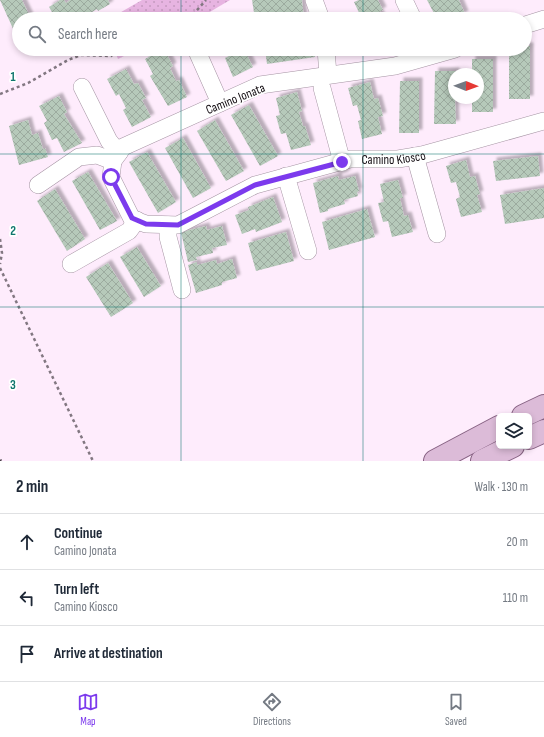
<!DOCTYPE html>
<meta charset="utf-8">
<style>
:root{--surface:#fff;--page:#f6f6f7;--text:#1f2937;--muted:#747a83;--line:#e0e1e3;--accent:#7c3aed}
body{margin:0;font-family:"Sofia Sans Condensed",sans-serif;background:var(--page);color:var(--text)}
.controls{position:absolute;right:12px;bottom:12px;display:grid;overflow:hidden;border-radius:6px;box-shadow:0 2px 6px #0003}
.controls button{width:36px;height:36px;display:grid;place-items:center;padding:0;border:0;border-bottom:1px solid var(--line);background:var(--surface);color:var(--text);font:20px sans-serif}
.compass{position:absolute;left:448px;top:68px;width:36px;height:36px;border-radius:50%;background:var(--surface);box-shadow:0 2px 6px #0003;rotate:91deg}
.stop{position:absolute;width:12px;height:12px;margin:-9px;border:3px solid #7c3aed;border-radius:50%;background:#fff}
.stop.end{background:#7c3aed;border-color:#fff;box-shadow:0 1px 4px #0008}
.list{margin:0;padding:0;list-style:none}
h2{display:flex;justify-content:space-between;align-items:center;height:52px;margin:0;padding:0 16px;font-size:17px}
h2 small{font-size:13px;font-weight:400;color:var(--muted)}
.list li{display:grid;grid-template-columns:26px 1fr auto;gap:12px;align-items:center;box-sizing:border-box;height:56px;padding:0 16px;border-top:1px solid var(--line)}
.list b{display:block;font-size:15px;white-space:nowrap}
.list p{margin:0;font-size:13px;white-space:nowrap;color:var(--muted)}
.list em{font-size:13px;font-style:normal;color:var(--muted)}
.icon{flex:none;width:22px;height:22px;fill:none;stroke:currentColor;stroke-width:2;stroke-linecap:round;stroke-linejoin:round}
.map{position:relative;flex:none;width:544px;height:461px;overflow:hidden}
.search{position:absolute;background:var(--surface);box-shadow:0 2px 6px #0003;left:12px;right:12px;top:12px;height:44px;display:flex;align-items:center;gap:10px;box-sizing:border-box;padding:0 14px;border-radius:22px;color:var(--muted);font-size:15px}
.sheet{height:220px;background:var(--surface)}
nav{display:flex;justify-content:space-around;align-items:center;box-sizing:border-box;height:56px;border-top:1px solid var(--line);background:var(--surface);font-size:11px;color:var(--muted)}
nav a{display:grid;justify-items:center;gap:2px}
nav .on{color:var(--accent)}
.map>svg:first-child{display:block}
.grass{fill:url(#grass-dots)}
.building{fill:url(#building-cross-hatch);filter:url(#shadow)}
.lines{fill:none;stroke-linecap:round;stroke-linejoin:round}
.minor-casing{stroke:#a594a3;stroke-width:18}
.major-casing{stroke:#866182;stroke-width:24}
.path{stroke:#827781;stroke-width:2.5;stroke-dasharray:3 3;stroke-linecap:butt}
.minor{stroke:#fff;stroke-width:17}
.major{stroke:#dcbbd8;stroke-width:22}
.rail{stroke:#453c44;stroke-width:3;stroke-dasharray:6 3;stroke-linecap:butt}
.route{stroke:#7c3aed;stroke-width:5}
.grid{fill:none;stroke:#0f766e;stroke-width:1;stroke-opacity:0.55}
.labels{text-anchor:middle;stroke-width:3.5;stroke-linejoin:round;paint-order:stroke}
.street-label{font-size:13px;fill:#140e13;stroke:#fff}
.grid-label{font-size:13px;text-anchor:middle;font-weight:bold;fill:#0f766e;stroke:#fff;stroke-width:3.5;stroke-linejoin:round;paint-order:stroke}
</style>
<div class="map">
<svg width="544" height="461" viewBox="0 0 544 461">
<defs>
<pattern id="grass-dots" width="8" height="8" patternUnits="userSpaceOnUse"><rect width="8" height="8" fill="#e7b4e1"/><path d="M2 2h.1M6 6h.1" fill="none" stroke="#c59ac0" stroke-width="1.8" stroke-linecap="round"/></pattern>
<pattern id="building-cross-hatch" width="8" height="8" patternUnits="userSpaceOnUse"><rect width="8" height="8" fill="#b6c9ba"/><path d="M0 0l8 8M0 8l8-8" fill="none" stroke="#9cab9f"/></pattern>
<filter id="shadow"><feDropShadow dx="3.5" dy="-3.5" stdDeviation="1" flood-color="#0004"/></filter>
</defs>
<rect width="100%" height="100%" fill="#feecfc"/>
<g class="grass">
<polygon points="142,0 230,0 198,19 109,19"/>
<polygon points="114,49 138,49 118,59"/>
</g>
<g class="building">
<polygon points="0,0 22,0 31,19 19,19 19,31 15,33"/>
<polygon points="60,0 64,0 66,3 70,0 108,0 110,4 98,11 97,9 81,19 56,19 49,7"/>
<polygon points="252,0 302,0 304,19 255,19"/>
<polygon points="359,0 378,0 383,10 379,12 383,19 358,19 361,17 354,2"/>
<polygon points="427,0 459,0 465,14 455,19 437,19"/>
<polygon points="525,46 530,46 530,99 509,99 509,49 525,49"/>
<polygon points="164,49 173,66 170,68 176,81 179,80 187,97 168,106 150,76 153,74 145,59"/>
<polygon points="226,49 249,49 245,51 253,67 233,77 225,58 229,56"/>
<polygon points="265,49 314,49 315,57 267,64"/>
<polygon points="472,59 493,59 493,112 472,112 472,98 478,98 478,74 472,74"/>
<polygon points="126,69 134,84 138,83 146,98 142,100 151,117 132,127 123,110 126,108 119,94 116,96 107,79"/>
<polygon points="435,71 456,71 456,74 454,74 456,124 434,124"/>
<polygon points="400,81 419,81 419,133 399,133"/>
<polygon points="370,82 374,99 378,98 383,116 378,117 382,134 362,139 358,121 361,120 357,105 353,106 348,88"/>
<polygon points="297,92 302,111 299,112 303,126 305,126 311,145 291,150 286,133 281,134 276,116 280,115 276,98"/>
<polygon points="59,96 67,112 64,114 82,143 64,152 57,138 52,140 44,123 47,121 39,106"/>
<polygon points="249,105 278,156 260,166 231,115"/>
<polygon points="28,120 32,135 38,133 43,149 45,148 48,157 19,165 9,126"/>
<polygon points="215,120 244,171 226,181 197,131"/>
<polygon points="183,138 211,188 193,198 165,148"/>
<polygon points="147,152 176,202 158,213 129,162"/>
<polygon points="538,156 540,176 496,181 493,161"/>
<polygon points="466,160 470,177 475,176 480,194 477,195 482,212 461,217 456,199 460,197 456,182 451,183 446,166"/>
<polygon points="88,172 117,221 100,230 72,181"/>
<polygon points="338,176 339,180 355,176 359,191 357,192 358,196 344,200 345,204 328,209 328,211 320,213 313,183"/>
<polygon points="398,180 403,198 400,198 404,216 408,215 413,232 392,237 388,221 383,222 378,203 384,202 380,184"/>
<polygon points="544,188 544,218 505,224 500,195"/>
<polygon points="55,189 85,239 67,251 37,201"/>
<polygon points="273,197 282,222 256,232 255,229 242,234 235,215 249,210 248,207"/>
<polygon points="367,209 375,237 329,250 322,222"/>
<polygon points="206,226 207,230 222,226 227,245 212,248 213,253 196,257 197,260 188,262 181,232"/>
<polygon points="286,232 294,261 256,271 248,243"/>
<polygon points="137,247 161,286 144,297 120,257"/>
<polygon points="232,259 237,278 222,282 222,285 196,293 188,265 197,262 197,265 216,260 217,264"/>
<polygon points="108,263 133,303 111,317 86,277"/>
</g>
<g class="lines">
<defs>
<g id="minor">
<polyline points="314,0 321,19"/>
<polyline points="404,0 413,19"/>
<polyline points="525,25 544,19"/>
<polyline points="196,49 220,103"/>
<polyline points="326,49 328,75"/>
<path id="s1" d="M455,49L395,66L260,85L123,147L113,161L111,177L132,219L146,224L178,225L255,185L350,159H398L422,155L544,121"/>
<polyline points="82,87 109,141 119,153"/>
<polyline points="322,88 342,162"/>
<polyline points="415,156 437,234"/>
<polyline points="286,176 308,251"/>
<polyline points="38,185 79,157 97,155 113,161"/>
<polyline points="168,225 168,237 182,290"/>
<polyline points="71,264 129,231 137,220"/>
</g>
<g id="major">
<polyline points="523,416 544,406"/>
<polyline points="529,438 544,431"/>
<polyline points="435,461 499,427"/>
<polyline points="482,461 513,446"/>
</g>
</defs>
<use href="#minor" class="minor-casing"/>
<use href="#major" class="major-casing"/>
<g class="path">
<polyline points="189,19 206,0"/>
<polyline points="0,94 28,83 68,60 81,55 111,56 119,50 118,49"/>
<polyline points="0,239 2,253 0,264"/>
<polyline points="0,268 93,461"/>
</g>
<use href="#minor" class="minor"/>
<use href="#major" class="major"/>
<polyline class="rail" points="0,460 1,461"/>
</g>
<g class="lines">
<polyline class="route" points="111,177 132,218 146,224 178,225 255,185 342,162"/>
</g>
<path class="grid" d="M181,0V19M363,0V19M181,49V461M363,49V461M0,154H544M0,307H544"/>
<g class="labels">
<g class="street-label">
<text transform="translate(235 98) rotate(-22)" y="5">Camino Jonata</text>
<text dy="5" stroke="none"><textPath href="#s1" startOffset="705">Camino Kiosco</textPath></text>
</g>
</g>
<g class="grid-label">
<text x="13" y="81">1</text>
<text x="13" y="235">2</text>
<text x="13" y="389">3</text>
</g>
</svg>
<div class="controls">
<button><svg class="icon" aria-label="layers" viewBox="0 0 24 24"><path d="M12 4l9 5-9 5-9-5zM3 14l9 5 9-5"/></svg></button>
</div>
<svg class="compass" viewBox="-18 -18 36 36"><path d="M0-13l5 13h-10z" fill="#e53935"/><path d="M0 13l5-13h-10z" fill="#747a83"/></svg>
<div class="stop" style="left:111px;top:177px"></div>
<div class="stop end" style="left:342px;top:162px"></div>
<div class="search"><svg class="icon" aria-label="search" viewBox="0 0 24 24"><circle cx="10" cy="10" r="6"/><path d="M15 15l6 6"/></svg>Search here</div>
</div>
<section class="sheet">
<h2>2 min<small>Walk · 130 m</small></h2>
<ul class="list">
<li><svg class="icon" aria-label="ahead" viewBox="0 0 24 24"><path d="M12 20V5M6 11l6-6 6 6"/></svg><div><b>Continue</b><p>Camino Jonata</p></div><em>20 m</em></li>
<li><svg class="icon" aria-label="left" viewBox="0 0 24 24"><path d="M17 20v-9H6M10 6l-5 5 5 5"/></svg><div><b>Turn left</b><p>Camino Kiosco</p></div><em>110 m</em></li>
<li><svg class="icon" aria-label="arrive" viewBox="0 0 24 24"><path d="M6 21V4h12l-3 4 3 4H6"/></svg><div><b>Arrive at destination</b></div></li>
</ul>
</section>
<nav>
<a class="on"><svg class="icon" aria-label="map" viewBox="0 0 24 24"><path d="M3 6l6-2 6 2 6-2v14l-6 2-6-2-6 2zM9 4v14M15 6v14"/></svg>Map</a>
<a><svg class="icon" aria-label="directions" viewBox="0 0 24 24"><path d="M12 3l9 9-9 9-9-9zM9 14v-3h6M13 9l2 2-2 2"/></svg>Directions</a>
<a><svg class="icon" aria-label="saved" viewBox="0 0 24 24"><path d="M7 4h10v16l-5-4-5 4z"/></svg>Saved</a>
</nav>
